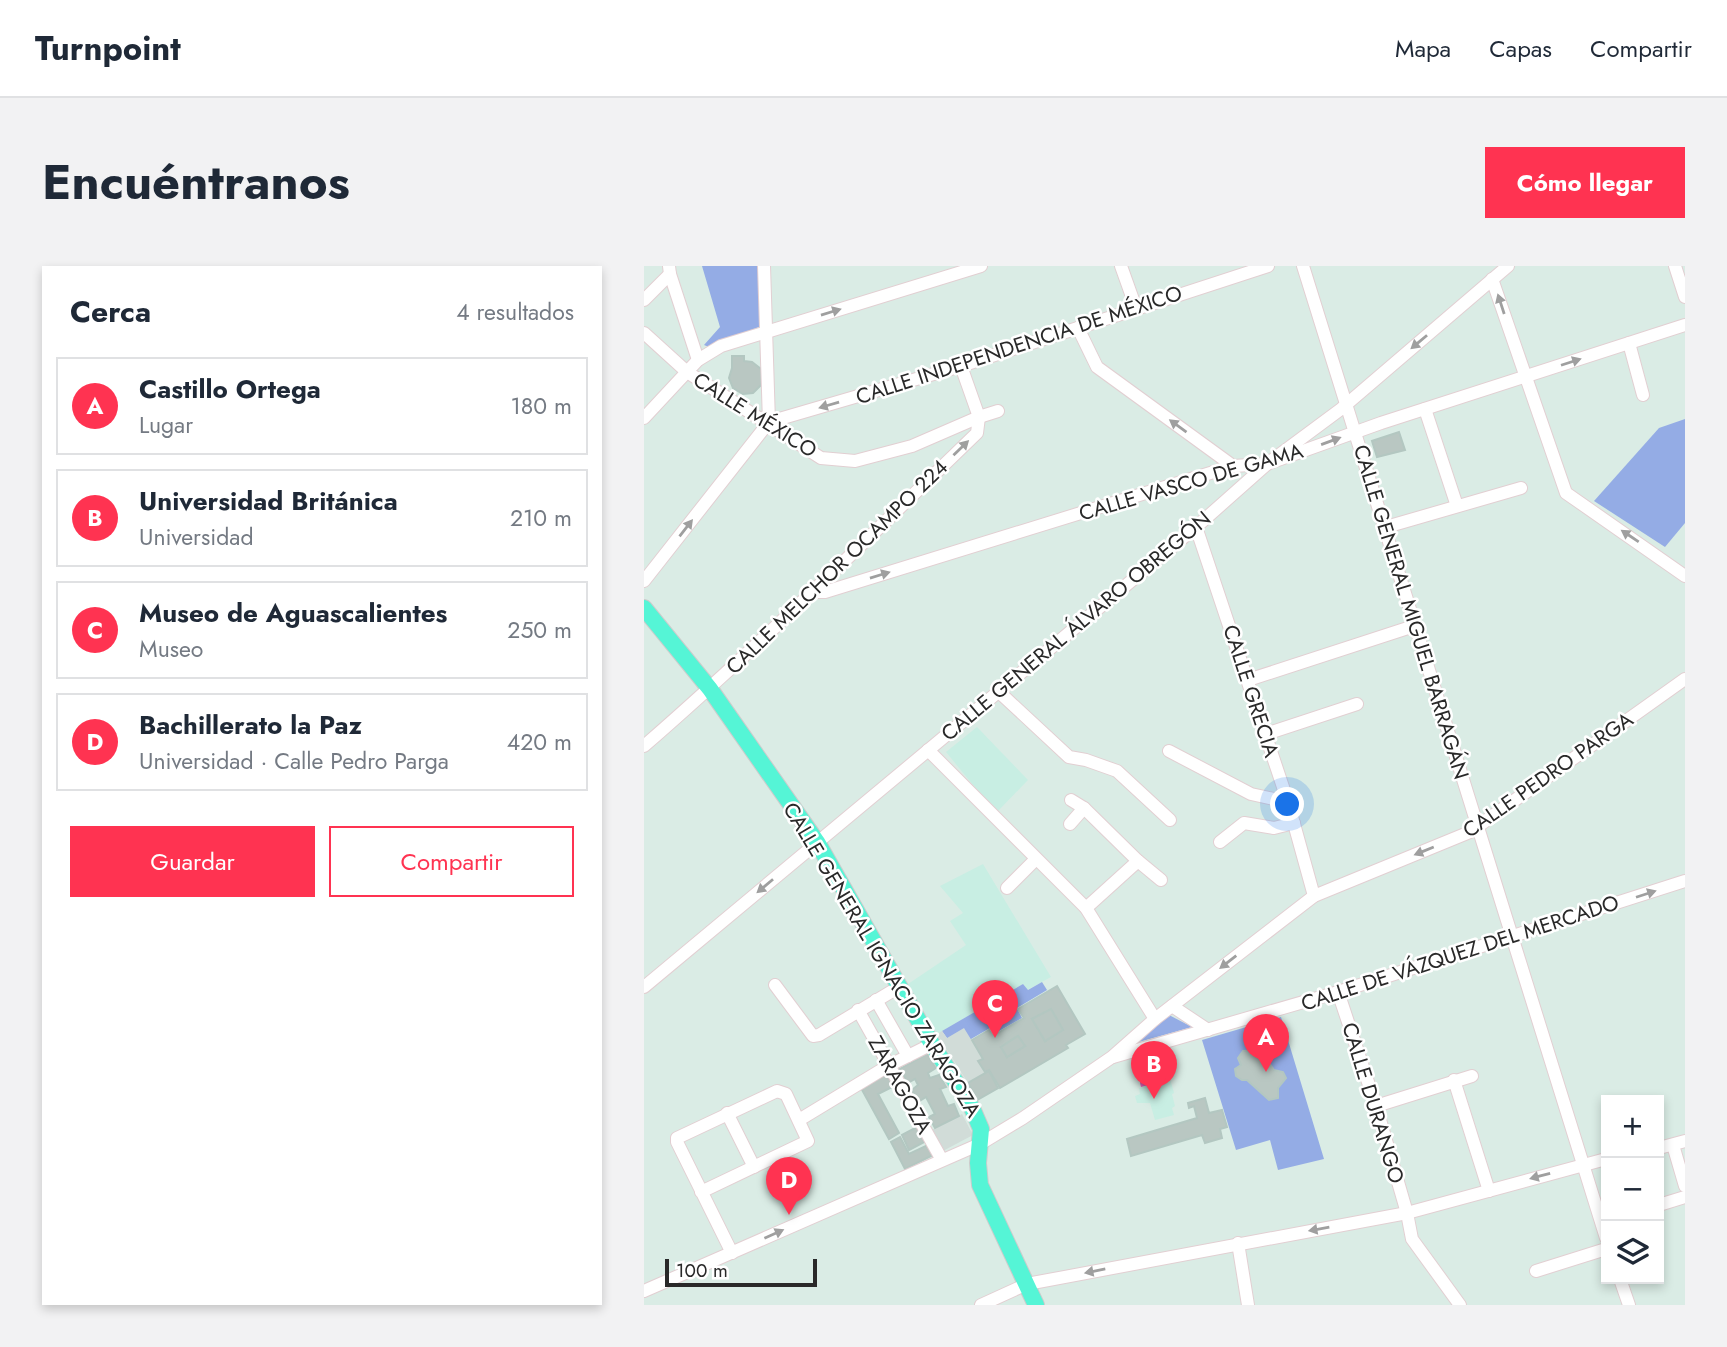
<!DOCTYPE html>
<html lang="es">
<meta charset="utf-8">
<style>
:root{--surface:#fff;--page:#f2f2f3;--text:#1f2937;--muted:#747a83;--line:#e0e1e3;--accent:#ff3351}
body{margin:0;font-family:Jost,sans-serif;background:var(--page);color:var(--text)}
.controls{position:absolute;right:21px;bottom:21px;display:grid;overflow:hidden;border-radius:0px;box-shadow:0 4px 10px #0003}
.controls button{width:63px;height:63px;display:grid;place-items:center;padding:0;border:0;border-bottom:2px solid var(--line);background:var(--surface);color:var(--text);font:35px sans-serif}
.scale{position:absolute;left:21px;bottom:18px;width:152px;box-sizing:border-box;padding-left:7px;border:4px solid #292929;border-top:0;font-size:19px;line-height:24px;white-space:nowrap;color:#292929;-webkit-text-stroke:5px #fff;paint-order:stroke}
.you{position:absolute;left:644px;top:539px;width:24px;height:24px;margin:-18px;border:5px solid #fff;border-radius:50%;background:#1a73e8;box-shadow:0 0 0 10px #1a73e833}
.badge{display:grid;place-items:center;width:46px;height:46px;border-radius:50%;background:var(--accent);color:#fff;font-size:23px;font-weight:700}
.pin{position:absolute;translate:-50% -58px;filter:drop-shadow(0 2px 4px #0008)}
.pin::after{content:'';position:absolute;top:37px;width:24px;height:21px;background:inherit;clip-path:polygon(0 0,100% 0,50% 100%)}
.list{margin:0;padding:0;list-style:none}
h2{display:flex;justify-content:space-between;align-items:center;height:91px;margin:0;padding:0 28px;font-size:30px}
h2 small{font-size:23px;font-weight:400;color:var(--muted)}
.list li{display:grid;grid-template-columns:46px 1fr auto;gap:21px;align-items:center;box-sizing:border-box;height:98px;margin:0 14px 14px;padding:0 14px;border:2px solid var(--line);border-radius:0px}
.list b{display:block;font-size:26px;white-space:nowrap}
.list p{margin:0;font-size:23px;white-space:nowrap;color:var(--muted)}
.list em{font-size:23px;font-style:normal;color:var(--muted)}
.actions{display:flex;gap:14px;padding:21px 28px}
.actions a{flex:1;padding:16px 0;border:2px solid var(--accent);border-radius:0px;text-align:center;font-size:24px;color:var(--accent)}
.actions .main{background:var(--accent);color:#fff}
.icon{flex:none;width:38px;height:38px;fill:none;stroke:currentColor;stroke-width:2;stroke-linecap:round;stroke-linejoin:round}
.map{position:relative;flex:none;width:1041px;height:1039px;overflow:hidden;border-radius:0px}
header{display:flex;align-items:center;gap:42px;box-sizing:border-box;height:98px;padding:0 35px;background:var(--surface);border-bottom:2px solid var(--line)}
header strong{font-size:33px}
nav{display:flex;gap:38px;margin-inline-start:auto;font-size:24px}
.intro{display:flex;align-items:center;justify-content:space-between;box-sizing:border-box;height:168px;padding:0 42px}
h1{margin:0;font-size:49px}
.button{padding:18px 32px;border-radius:0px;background:var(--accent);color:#fff;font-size:24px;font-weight:700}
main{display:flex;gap:42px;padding:0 42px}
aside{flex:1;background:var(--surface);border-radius:0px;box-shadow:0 4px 10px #0003}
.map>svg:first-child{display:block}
.education{fill:#c8eee3}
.green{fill:#94ace5}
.plaza{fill:#d1dcd8}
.water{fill:#f268c8}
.building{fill:#b9c7c2;stroke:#b3c7c1;stroke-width:2;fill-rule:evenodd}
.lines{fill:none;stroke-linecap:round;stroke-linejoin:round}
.minor-casing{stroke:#e2cfd2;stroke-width:14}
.major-casing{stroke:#ccc;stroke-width:18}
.minor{stroke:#fff;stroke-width:12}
.major{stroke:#55f5d6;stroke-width:16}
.oneway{fill:#9f9f9f}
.labels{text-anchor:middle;stroke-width:5;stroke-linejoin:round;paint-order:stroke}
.street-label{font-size:21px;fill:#292929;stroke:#fff}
</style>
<header>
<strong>Turnpoint</strong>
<nav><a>Mapa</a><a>Capas</a><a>Compartir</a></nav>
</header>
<div class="intro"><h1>Encuéntranos</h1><a class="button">Cómo llegar</a></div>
<main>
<aside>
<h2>Cerca<small>4 resultados</small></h2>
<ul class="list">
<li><span class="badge">A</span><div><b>Castillo Ortega</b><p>Lugar</p></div><em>180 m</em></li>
<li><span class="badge">B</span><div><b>Universidad Británica</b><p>Universidad</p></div><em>210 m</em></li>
<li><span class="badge">C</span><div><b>Museo de Aguascalientes</b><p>Museo</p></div><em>250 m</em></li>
<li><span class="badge">D</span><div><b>Bachillerato la Paz</b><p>Universidad · Calle Pedro Parga</p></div><em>420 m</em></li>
</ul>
<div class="actions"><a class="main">Guardar</a><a>Compartir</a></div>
</aside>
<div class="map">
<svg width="1041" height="1039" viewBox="0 0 1041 1039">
<rect width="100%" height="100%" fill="#daece5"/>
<g class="education">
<polygon points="333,461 384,514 352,547 302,486"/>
<polygon points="339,598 407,711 383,724 379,718 293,768 264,718 322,679 306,655 319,647 296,620"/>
<polygon points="526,813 530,827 528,828 531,840 528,842 530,849 511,854 506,837 493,837 491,830 496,828 495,822"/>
</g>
<g class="green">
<polygon points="58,0 115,0 117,55 115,61 65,81 60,79 76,61"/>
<polygon points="1041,153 1041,257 1021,281 950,235 1015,162"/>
<polygon points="398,716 403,724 373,742 378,752 350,768 346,762 327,773 303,772 298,765 379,718 384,724"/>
<polygon points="525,749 548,761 484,779"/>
<polygon points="637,751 680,893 634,904 626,874 592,884 558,774"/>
</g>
<g class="plaza">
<polygon points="320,762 339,793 335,795 342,807 324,817 293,768 298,765 303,772"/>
<polygon points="318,848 329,869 297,886 286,865"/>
</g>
<polygon class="water" points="505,801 520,804 524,813 497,821 496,817 497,806"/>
<g class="building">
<polygon points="88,90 100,90 100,95 108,96 117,103 117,119 109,127 99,128 89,122 85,112 88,102"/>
<polygon points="755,166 761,184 733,191 728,175"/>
<path d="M413,720L441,768L422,779L424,782L356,822L345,804L341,806L334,795L339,793L328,774L345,764L349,770L380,752L374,743ZM407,743L419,764L401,775L388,753ZM374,770L381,780L363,791L357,781Z"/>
<polygon points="407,743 419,764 401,775 388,753"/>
<polygon points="374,770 381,780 363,791 357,781"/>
<polygon points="631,777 635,782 623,794 630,804 639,806 642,812 634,822 634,832 625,834 603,814 598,814 592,810 591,803 597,799 594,792 599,785 615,784 620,778"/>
<polygon points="283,788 292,802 284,807 286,812 295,809 302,821 296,823 304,840 310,838 315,850 291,862 285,851 291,848 282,831 274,836 268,824 274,819 271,813 264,817 256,803"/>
<polygon points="345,805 354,822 333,834 324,817"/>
<polygon points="243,808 250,820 234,828 255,867 245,873 217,822"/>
<polygon points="561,832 565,847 578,844 583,861 576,863 578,872 561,877 558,869 487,890 483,873 553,852 550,840 545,842 544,837"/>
<polygon points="275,860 282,875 265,884 258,869"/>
<polygon points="256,871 265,888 286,878 291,888 261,903 247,876"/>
</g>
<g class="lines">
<defs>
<g id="minor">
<polyline points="25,0 26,8 54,94"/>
<polyline points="120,0 125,156"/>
<polyline points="477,0 492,42"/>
<polyline points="659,0 962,972"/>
<polyline points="1031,0 1041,31"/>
<polyline points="848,13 922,227 1041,310"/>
<polyline points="0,34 26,8"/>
<polyline points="434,62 453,101 589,200"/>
<polyline points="0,67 43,106 177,192 211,195 268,180 335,151 354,145"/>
<polyline points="985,77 999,129"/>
<polyline points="781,143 813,240"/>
<polyline points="0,152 54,94 77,80 337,0"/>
<polyline points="125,156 317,100 624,0"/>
<polyline points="552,261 644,536 670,630"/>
<polyline points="742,261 877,222"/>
<polyline points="0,315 125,156"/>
<polyline points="170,326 181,326 589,200 623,198 737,157 1041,59"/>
<polyline points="604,414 770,360"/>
<polyline points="354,425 425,491 442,494 473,505 526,554"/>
<polyline points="622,468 713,438"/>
<path d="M0,480C115,380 223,273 333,167L335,151L317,100"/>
<polyline points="284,484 442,642 511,753"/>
<polyline points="525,485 607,528 644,536"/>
<polyline points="440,542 494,595 517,614"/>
<polyline points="426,558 440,542 427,534"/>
<polyline points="576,576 600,557 630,562 650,557"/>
<polyline points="363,622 392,593"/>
<polyline points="442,642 494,595"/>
<polyline points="131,719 169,770 175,769 255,721"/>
<polyline points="0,721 552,261 623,198 697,143 864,0"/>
<polyline points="694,726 732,840 763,947 768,973 816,1039"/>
<polyline points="232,734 264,790"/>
<polyline points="528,740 564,764"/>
<polyline points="214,744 298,894"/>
<polyline points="469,791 694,726 1041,615"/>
<polyline points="810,814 845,925"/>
<polyline points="732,840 828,810"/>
<polyline points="83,847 110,901"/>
<polyline points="155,854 244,800 288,778"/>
<polyline points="1029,879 1041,920"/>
<polyline points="1015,882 1041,875"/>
<polyline points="57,926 164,875 142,828 133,825 33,872 33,876 88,987"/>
<polyline points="1015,939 1041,931"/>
<polyline points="594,977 604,1039"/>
<polyline points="892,1005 962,983"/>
<polyline points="976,1013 985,1039"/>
<polyline points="0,1025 336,878 379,852 468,791 511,753 670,630 826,566 1041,413"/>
<polyline points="337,1039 383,1018 763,947 962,893"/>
</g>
<polyline id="major" points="0,342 66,423 173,576 288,778 328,842 337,863 334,897 336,919 392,1039"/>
</defs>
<use href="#minor" class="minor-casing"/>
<use href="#major" class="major-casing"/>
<use href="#minor" class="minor"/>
<use href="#major" class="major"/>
</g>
<defs><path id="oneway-solid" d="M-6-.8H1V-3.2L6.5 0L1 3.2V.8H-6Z" transform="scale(1.75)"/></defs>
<g class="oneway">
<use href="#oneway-solid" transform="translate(857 38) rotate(-108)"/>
<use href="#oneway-solid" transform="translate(187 46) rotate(-17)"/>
<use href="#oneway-solid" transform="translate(775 76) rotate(140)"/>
<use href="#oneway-solid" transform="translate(927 96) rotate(-18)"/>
<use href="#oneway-solid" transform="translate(185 139) rotate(164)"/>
<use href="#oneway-solid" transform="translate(534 160) rotate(-144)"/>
<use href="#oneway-solid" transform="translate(687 175) rotate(-20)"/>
<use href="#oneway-solid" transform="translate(317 182) rotate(-44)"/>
<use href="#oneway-solid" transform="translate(42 262) rotate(-52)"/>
<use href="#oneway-solid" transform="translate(986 270) rotate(-146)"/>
<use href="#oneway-solid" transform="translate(236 309) rotate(-17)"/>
<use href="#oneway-solid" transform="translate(780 585) rotate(158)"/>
<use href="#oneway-solid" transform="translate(121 620) rotate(140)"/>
<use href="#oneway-solid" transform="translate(1002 628) rotate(-18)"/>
<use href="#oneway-solid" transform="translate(584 696) rotate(142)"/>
<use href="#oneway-solid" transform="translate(896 910) rotate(165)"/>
<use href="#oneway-solid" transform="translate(675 963) rotate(170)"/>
<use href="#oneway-solid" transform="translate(130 968) rotate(-24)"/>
<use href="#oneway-solid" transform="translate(451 1005) rotate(169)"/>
</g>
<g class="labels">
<g class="street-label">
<text transform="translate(375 79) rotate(-18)" y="7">CALLE INDEPENDENCIA DE MÉXICO</text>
<text transform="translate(111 149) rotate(32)" y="7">CALLE MÉXICO</text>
<text transform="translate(547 216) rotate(-16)" y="7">CALLE VASCO DE GAMA</text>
<text transform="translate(193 301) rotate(-44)" y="7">CALLE MELCHOR OCAMPO 224</text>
<text transform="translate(767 346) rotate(73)" y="7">CALLE GENERAL MIGUEL BARRAGÁN</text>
<text transform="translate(432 360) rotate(-40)" y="7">CALLE GENERAL ÁLVARO OBREGÓN</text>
<text transform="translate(607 425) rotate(72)" y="7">CALLE GRECIA</text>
<text transform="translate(904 509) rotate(-35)" y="7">CALLE PEDRO PARGA</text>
<text transform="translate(816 687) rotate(-18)" y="7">CALLE DE VÁZQUEZ DEL MERCADO</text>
<text transform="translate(238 694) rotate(59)" y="7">CALLE GENERAL IGNACIO ZARAGOZA</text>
<text transform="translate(256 819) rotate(61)" y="7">ZARAGOZA</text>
<text transform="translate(729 837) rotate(73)" y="7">CALLE DURANGO</text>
</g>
</g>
</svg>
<div class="controls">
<button>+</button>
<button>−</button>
<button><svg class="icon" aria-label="layers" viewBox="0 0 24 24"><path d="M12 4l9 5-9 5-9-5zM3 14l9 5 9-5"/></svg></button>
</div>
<div class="scale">100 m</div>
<div class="you"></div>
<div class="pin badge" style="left:622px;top:806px">A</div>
<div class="pin badge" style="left:510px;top:833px">B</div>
<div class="pin badge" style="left:351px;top:772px">C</div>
<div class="pin badge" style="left:145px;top:949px">D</div>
</div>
</main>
